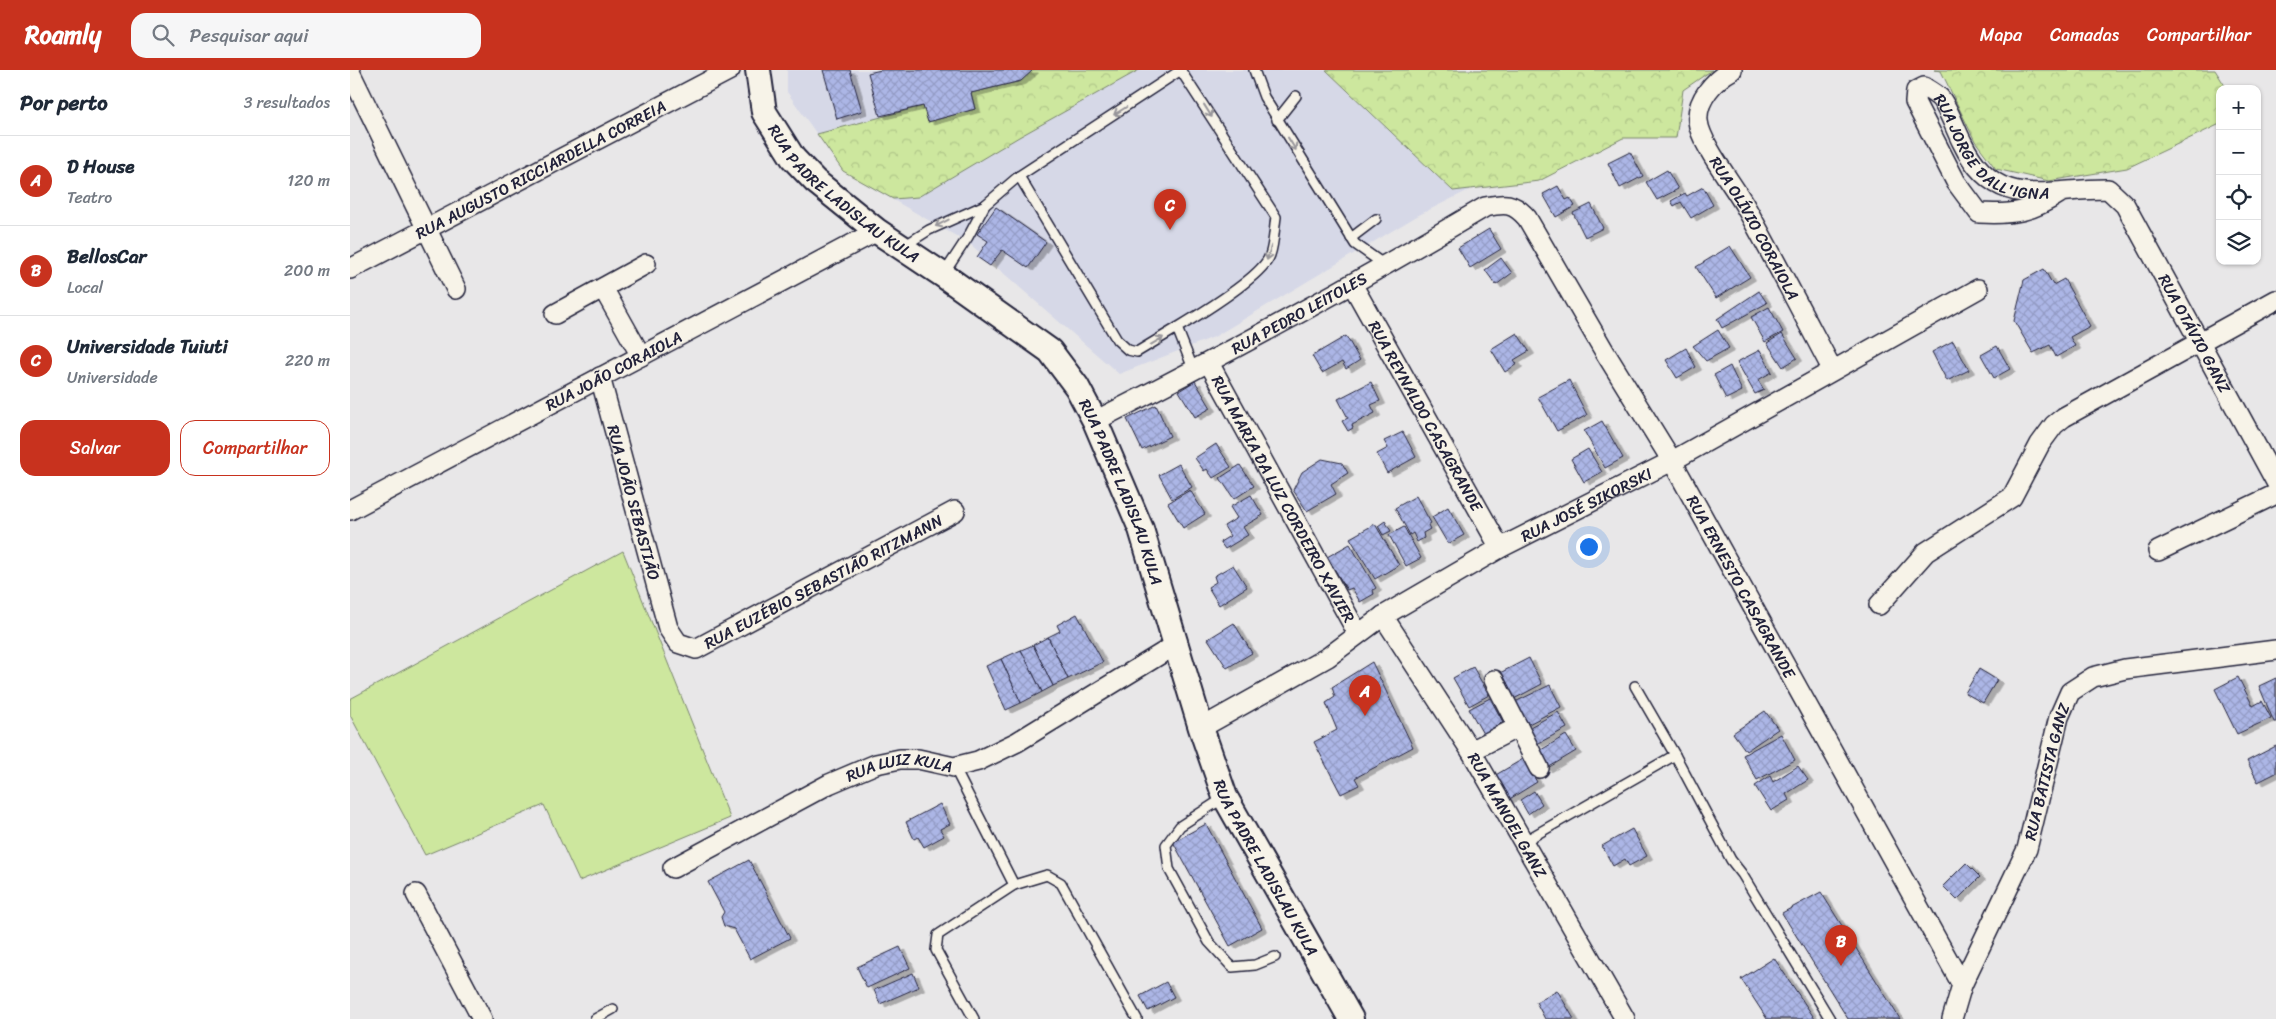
<!DOCTYPE html>
<html lang="pt">
<meta charset="utf-8">
<style>
:root{--surface:#fff;--page:#f6f6f7;--text:#1f2937;--muted:#747a83;--line:#e0e1e3;--accent:#c8321e}
body{margin:0;font-family:Sriracha,sans-serif;background:var(--page);color:var(--text)}
.controls{position:absolute;right:15px;top:15px;display:grid;overflow:hidden;border-radius:10px;box-shadow:0 1px 4px #0004}
.controls button{width:45px;height:45px;display:grid;place-items:center;padding:0;border:0;border-bottom:1px solid var(--line);background:var(--surface);color:var(--text);font:25px sans-serif}
.you{position:absolute;left:1238px;top:476px;width:18px;height:18px;margin:-12px;border:4px solid #fff;border-radius:50%;background:#1a73e8;box-shadow:0 0 0 8px #1a73e833}
.badge{display:grid;place-items:center;width:32px;height:32px;border-radius:50%;background:var(--accent);color:#fff;font-size:16px;font-weight:700}
.pin{position:absolute;translate:-50% -41px;filter:drop-shadow(0 1px 2px #0008)}
.pin::after{content:'';position:absolute;top:26px;width:18px;height:15px;background:inherit;clip-path:polygon(0 0,100% 0,50% 100%)}
.list{margin:0;padding:0;list-style:none}
h2{display:flex;justify-content:space-between;align-items:center;height:65px;margin:0;padding:0 20px;font-size:21px}
h2 small{font-size:16px;font-weight:400;color:var(--muted)}
.list li{display:grid;grid-template-columns:32px 1fr auto;gap:15px;align-items:center;box-sizing:border-box;height:90px;padding:0 20px;border-top:1px solid var(--line)}
.list b{display:block;font-size:19px;white-space:nowrap}
.list p{margin:0;font-size:16px;white-space:nowrap;color:var(--muted)}
.list em{font-size:16px;font-style:normal;color:var(--muted)}
.actions{display:flex;gap:10px;padding:15px 20px}
.actions a{flex:1;padding:11px 0;border:1px solid var(--accent);border-radius:15px;text-align:center;font-size:18px;color:var(--accent)}
.actions .main{background:var(--accent);color:#fff}
.icon{flex:none;width:28px;height:28px;fill:none;stroke:currentColor;stroke-width:2;stroke-linecap:round;stroke-linejoin:round}
.map{position:relative;flex:none;width:1926px;height:949px;overflow:hidden}
header{display:flex;align-items:center;gap:30px;box-sizing:border-box;height:70px;padding:0 25px;background:var(--accent);color:#fff}
header strong{font-size:24px}
nav{display:flex;gap:28px;margin-inline-start:auto;font-size:18px}
.search{width:350px;height:45px;background:var(--page);display:flex;align-items:center;gap:12px;box-sizing:border-box;padding:0 18px;border-radius:15px;color:var(--muted);font-size:19px}
main{display:flex}
aside{flex:1;background:var(--surface)}
.map>svg:first-child{display:block}
.built{fill:#d6d8e7}
.green{fill:#cde79e;stroke:#78846c}
.forest{fill:url(#forest-crowns);stroke:#78846c}
.building{fill:url(#building-cross-hatch);stroke:#22223b;filter:url(#shadow)}
.lines{fill:none;stroke-linecap:round;stroke-linejoin:round}
.service-casing{stroke:#22223b;stroke-width:12}
.minor-casing{stroke:#22223b;stroke-width:22}
.tertiary-casing{stroke:#22223b;stroke-width:28}
.service{stroke:#f7f3e8;stroke-width:9}
.minor{stroke:#f7f3e8;stroke-width:19}
.tertiary{stroke:#f7f3e8;stroke-width:24}
.oneway{stroke:#97959a}
.labels{text-anchor:middle;stroke-width:4.5;stroke-linejoin:round;paint-order:stroke}
.street-label{font-size:16px;fill:#22223b;stroke:#f7f3e8}
</style>
<header>
<strong>Roamly</strong>
<div class="search"><svg class="icon" aria-label="search" viewBox="0 0 24 24"><circle cx="10" cy="10" r="6"/><path d="M15 15l6 6"/></svg>Pesquisar aqui</div>
<nav><a>Mapa</a><a>Camadas</a><a>Compartilhar</a></nav>
</header>
<main>
<aside>
<h2>Por perto<small>3 resultados</small></h2>
<ul class="list">
<li><span class="badge">A</span><div><b>D House</b><p>Teatro</p></div><em>120 m</em></li>
<li><span class="badge">B</span><div><b>BellosCar</b><p>Local</p></div><em>200 m</em></li>
<li><span class="badge">C</span><div><b>Universidade Tuiuti</b><p>Universidade</p></div><em>220 m</em></li>
</ul>
<div class="actions"><a class="main">Salvar</a><a>Compartilhar</a></div>
</aside>
<div class="map">
<svg width="1926" height="949" viewBox="0 0 1926 949">
<defs>
<pattern id="forest-crowns" width="20" height="18" patternUnits="userSpaceOnUse" patternTransform="scale(1.25)"><rect width="20" height="18" fill="#cde79e"/><path d="M2 6a3 3 0 1 1 6 0M12 15a3 3 0 1 1 6 0" fill="none" stroke="#b0c689"/></pattern>
<pattern id="building-cross-hatch" width="8" height="8" patternUnits="userSpaceOnUse" patternTransform="scale(1.25)"><rect width="8" height="8" fill="#acb6e6"/><path d="M0 0l8 8M0 8l8-8" fill="none" stroke="#949cc6"/></pattern>
<filter id="shadow"><feDropShadow dx="5.5" dy="3" stdDeviation="0" flood-color="#0004"/></filter>
</defs>
<rect width="100%" height="100%" fill="#e8e7e8"/>
<filter id="ink" filterUnits="userSpaceOnUse"><feTurbulence type="fractalNoise" baseFrequency=".02" numOctaves="2"/><feDisplacementMap in="SourceGraphic" scale="10" xChannelSelector="R" yChannelSelector="G"/><feConvolveMatrix kernelMatrix="1 2 1 2 8 2 1 2 1" color-interpolation-filters="sRGB"/></filter>
<g filter="url(#ink)">
<polygon class="built" points="437,0 1333,0 1227,66 1067,146 864,267 769,304 620,174 493,101 437,22"/>
<polygon class="green" points="273,481 380,748 229,811 194,735 75,785 0,645 0,629"/>
<g class="forest">
<polygon points="683,0 789,0 669,67 568,127 543,129 493,101 467,64 573,36 578,52 625,39 621,23 671,11"/>
<polygon points="976,0 1362,0 1333,20 1326,68 1273,68 1189,111 1103,121"/>
<polygon points="1584,0 1865,0 1877,19 1870,19 1870,54 1777,98 1699,111 1646,99 1625,71 1591,1"/>
</g>
<g class="building">
<polygon points="473,0 500,0 512,41 487,49"/>
<polygon points="531,0 683,0 671,11 621,23 625,39 578,52 573,36 530,46 518,3"/>
<polygon points="1280,82 1293,106 1270,118 1258,93"/>
<polygon points="1317,100 1328,119 1307,130 1296,112"/>
<polygon points="1208,116 1216,130 1220,128 1225,136 1206,147 1193,124"/>
<polygon points="1353,117 1363,135 1341,148 1331,132 1324,136 1321,131 1335,123 1337,126"/>
<polygon points="1241,134 1253,158 1235,167 1223,143"/>
<polygon points="646,137 696,172 678,198 652,180 640,196 627,187 638,171 627,164"/>
<polygon points="1139,159 1151,179 1120,198 1108,178"/>
<polygon points="1380,176 1400,207 1366,228 1346,197"/>
<polygon points="1151,188 1162,203 1146,215 1135,200"/>
<polygon points="1694,199 1703,215 1714,209 1740,256 1720,267 1725,276 1706,287 1700,275 1683,283 1664,251 1674,210"/>
<polygon points="1409,221 1417,233 1372,258 1367,249"/>
<polygon points="1419,237 1433,262 1415,272 1401,247"/>
<polygon points="1368,260 1379,278 1356,291 1343,276"/>
<polygon points="1167,263 1179,281 1164,290 1167,294 1155,302 1141,279"/>
<polygon points="1432,264 1447,288 1433,297 1417,273"/>
<polygon points="996,266 1010,290 996,299 992,292 972,303 962,286"/>
<polygon points="1603,271 1619,300 1597,311 1582,282"/>
<polygon points="1647,276 1660,299 1644,308 1631,285"/>
<polygon points="1336,278 1346,297 1327,308 1316,290"/>
<polygon points="1410,280 1422,302 1408,310 1414,320 1405,324 1387,292"/>
<polygon points="1380,296 1392,321 1376,329 1364,305"/>
<polygon points="1219,310 1237,345 1207,361 1188,327"/>
<polygon points="845,311 861,338 845,347 829,321"/>
<polygon points="1021,312 1030,331 1021,335 1025,343 1002,355 1003,358 998,361 992,351 998,348 988,329"/>
<polygon points="806,335 820,366 792,380 777,349"/>
<polygon points="1252,351 1273,388 1255,398 1234,361"/>
<polygon points="1053,362 1066,387 1037,403 1027,384 1038,378 1034,371"/>
<polygon points="866,374 881,397 863,408 857,399 854,401 845,388"/>
<polygon points="1238,379 1252,402 1234,412 1221,389"/>
<polygon points="972,389 992,393 998,403 981,414 986,424 957,441 943,420 952,402"/>
<polygon points="829,394 842,417 822,429 809,405"/>
<polygon points="890,395 904,416 884,429 870,408"/>
<polygon points="840,420 855,444 833,458 818,433"/>
<polygon points="901,425 913,445 893,457 898,465 875,479 870,472 880,466 874,456 887,448 880,437"/>
<polygon points="1066,426 1081,453 1078,455 1080,459 1073,463 1074,468 1067,472 1063,463 1060,465 1045,438"/>
<polygon points="1098,437 1114,465 1098,474 1082,447"/>
<polygon points="1035,451 1041,461 1033,465 1028,456"/>
<polygon points="1025,454 1049,495 1025,509 1000,468"/>
<polygon points="1054,457 1071,488 1056,496 1039,465"/>
<polygon points="1000,474 1026,518 1023,520 1024,524 1010,532 1002,518 997,520 977,487"/>
<polygon points="883,495 897,517 869,535 858,517 866,512 864,506"/>
<polygon points="727,544 753,592 718,609 698,567 710,561 707,555"/>
<polygon points="884,553 902,583 877,598 858,569"/>
<polygon points="698,567 718,609 703,616 683,575"/>
<polygon points="683,575 703,616 692,622 671,580"/>
<polygon points="671,580 692,622 671,633 651,589"/>
<polygon points="1179,588 1192,614 1162,630 1148,604"/>
<polygon points="651,589 671,633 656,640 636,596"/>
<polygon points="1022,592 1063,677 1005,708 1009,715 991,724 964,672 987,660 976,633 985,627 982,617"/>
<polygon points="1123,597 1139,625 1119,636 1103,608"/>
<polygon points="1629,599 1647,610 1633,633 1615,623"/>
<polygon points="1888,607 1903,636 1912,631 1921,648 1887,664 1865,619"/>
<polygon points="1926,608 1926,652 1924,652 1909,616"/>
<polygon points="1200,615 1211,637 1175,656 1163,633"/>
<polygon points="1140,628 1153,652 1133,664 1119,639"/>
<polygon points="1415,641 1428,659 1396,681 1383,663"/>
<polygon points="1208,642 1217,658 1187,674 1178,658"/>
<polygon points="1431,664 1445,690 1407,710 1393,685"/>
<polygon points="1216,665 1226,681 1196,699 1186,683"/>
<polygon points="1926,676 1926,703 1908,712 1897,691"/>
<polygon points="1173,689 1187,712 1158,730 1144,706"/>
<polygon points="1448,696 1458,710 1436,724 1439,730 1421,741 1405,716 1420,706 1423,712"/>
<polygon points="1184,721 1192,734 1178,744 1170,730"/>
<polygon points="590,734 600,754 590,759 594,766 574,777 568,767 564,769 556,752"/>
<polygon points="856,754 912,858 880,876 823,772"/>
<polygon points="1282,759 1297,786 1279,796 1275,789 1263,796 1252,776"/>
<polygon points="399,790 440,868 400,889 384,859 374,856 371,847 374,842 358,812"/>
<polygon points="1616,793 1630,807 1607,830 1593,816"/>
<polygon points="1471,822 1550,949 1498,949 1432,843"/>
<polygon points="550,877 560,898 517,918 507,897"/>
<polygon points="1424,888 1465,949 1417,949 1391,909"/>
<polygon points="563,903 569,917 530,934 524,920"/>
<polygon points="816,912 824,927 798,941 790,926"/>
<polygon points="1207,920 1224,949 1195,949 1186,932"/>
</g>
<g class="lines">
<defs>
<g id="service">
<polyline points="904,0 914,27 1005,174 1036,196"/>
<path d="M831,1L926,147C924,160 924,174 920,185C913,206 847,246 827,258L844,301"/>
<polyline points="927,50 946,26"/>
<polyline points="669,106 767,270 778,280 787,282 827,258"/>
<polyline points="1001,168 1026,149"/>
<polyline points="554,176 579,160 635,135 669,106 831,0"/>
<polyline points="593,205 618,167 635,135"/>
<polyline points="1285,616 1325,685"/>
<polyline points="604,697 664,815 697,805 711,813 787,949"/>
<polyline points="875,727 830,756 816,775 819,799 859,872 882,897 905,895 925,887"/>
<polyline points="1173,772 1325,685 1381,790 1392,804 1480,949"/>
<polyline points="245,949 263,939"/>
<polyline points="624,949 586,880 588,865 664,815"/>
</g>
<g id="minor">
<path id="s1" d="M1382,0C1365,9 1346,30 1348,51C1350,73 1382,113 1394,134C1424,188 1453,244 1482,299"/>
<polyline points="0,2 106,219"/>
<path id="s2" d="M1710,123C1681,142 1664,145 1629,143L1606,112L1565,32L1566,21L1574,17C1579,20 1586,24 1590,28C1598,37 1606,61 1612,72C1646,144 1697,118 1758,119L1775,135L1926,412"/>
<path id="s3" d="M0,199L380,0"/>
<path id="s4" d="M1002,214L1150,478"/>
<polyline points="253,218 291,286"/>
<polyline points="205,244 296,194"/>
<path id="s5" d="M859,293L1008,564"/>
<path id="s6" d="M250,307L318,558L328,573L346,579L605,441"/>
<path id="s7" d="M745,351C877,284 1007,213 1135,137C1155,133 1163,132 1177,148L1256,284L1322,391L1612,915"/>
<path id="s8" d="M0,440L527,161"/>
<polyline points="1808,481 1926,424"/>
<polyline points="1529,535 1576,482 1662,427 1690,374 1704,355 1714,347 1926,230"/>
<path id="s9" d="M1033,546L1121,681L1275,949"/>
<polyline points="1144,610 1189,698"/>
<path id="s10" d="M851,658L978,587L1033,546L1150,478L1322,391L1628,219"/>
<polyline points="1121,681 1168,657"/>
<path id="s11" d="M323,798L479,714L526,694L550,689H568L604,697L628,691L667,672L827,574"/>
<polyline points="66,824 132,949"/>
<path id="s12" d="M1602,949L1612,915L1677,779L1709,647L1720,622L1743,607L1775,599L1926,580"/>
</g>
<g id="tertiary">
<path id="s13" d="M408,0L414,42L443,88L465,111L527,161L593,205L700,281L727,317L745,351L791,459L851,658L875,727L1001,949"/>
</g>
</defs>
<use href="#service" class="service-casing"/>
<use href="#minor" class="minor-casing"/>
<use href="#tertiary" class="tertiary-casing"/>
<use href="#service" class="service"/>
<use href="#minor" class="minor"/>
<use href="#tertiary" class="tertiary"/>
</g>
<defs><path id="oneway-shaft" d="M-6 0H5M1.5-3L5.5 0L1.5 3" fill="none" stroke-width="1.6" stroke-linecap="round" stroke-linejoin="round" transform="scale(1.25)"/></defs>
<g class="oneway">
<use href="#oneway-shaft" transform="translate(770 41) rotate(148)"/>
<use href="#oneway-shaft" transform="translate(858 41) rotate(58)"/>
<use href="#oneway-shaft" transform="translate(942 74) rotate(58)"/>
<use href="#oneway-shaft" transform="translate(592 153) rotate(153)"/>
<use href="#oneway-shaft" transform="translate(919 183) rotate(107)"/>
<use href="#oneway-shaft" transform="translate(807 271) rotate(-31)"/>
</g>
</g>
<g class="labels">
<g class="street-label">
<text dy="6" stroke="none"><textPath href="#s2" startOffset="331">RUA JORGE DALL'IGNA</textPath></text>
<text dy="6" stroke="none"><textPath href="#s3" startOffset="215">RUA AUGUSTO RICCIARDELLA CORREIA</textPath></text>
<text dy="6" stroke="none"><textPath href="#s13" startOffset="158">RUA PADRE LADISLAU KULA</textPath></text>
<text dy="6" stroke="none"><textPath href="#s1" startOffset="186">RUA OLÍVIO CORAIOLA</textPath></text>
<text dy="6" stroke="none"><textPath href="#s7" startOffset="231">RUA PEDRO LEITOLES</textPath></text>
<text dy="6" stroke="none"><textPath href="#s2" startOffset="640">RUA OTÁVIO GANZ</textPath></text>
<text dy="6" stroke="none"><textPath href="#s8" startOffset="298">RUA JOÃO CORAIOLA</textPath></text>
<text dy="6" stroke="none"><textPath href="#s4" startOffset="151">RUA REYNALDO CASAGRANDE</textPath></text>
<text dy="6" stroke="none"><textPath href="#s13" startOffset="578">RUA PADRE LADISLAU KULA</textPath></text>
<text dy="6" stroke="none"><textPath href="#s5" startOffset="155">RUA MARIA DA LUZ CORDEIRO XAVIER</textPath></text>
<text dy="6" stroke="none"><textPath href="#s6" startOffset="130">RUA JOÃO SEBASTIÃO</textPath></text>
<text dy="6" stroke="none"><textPath href="#s10" startOffset="446">RUA JOSÉ SIKORSKI</textPath></text>
<text dy="6" stroke="none"><textPath href="#s6" startOffset="441">RUA EUZÉBIO SEBASTIÃO RITZMANN</textPath></text>
<text dy="6" stroke="none"><textPath href="#s7" startOffset="918">RUA ERNESTO CASAGRANDE</textPath></text>
<text dy="6" stroke="none"><textPath href="#s11" startOffset="251">RUA LUIZ KULA</textPath></text>
<text dy="6" stroke="none"><textPath href="#s12" startOffset="266">RUA BATISTA GANZ</textPath></text>
<text dy="6" stroke="none"><textPath href="#s9" startOffset="235">RUA MANOEL GANZ</textPath></text>
<text dy="6" stroke="none"><textPath href="#s13" startOffset="982">RUA PADRE LADISLAU KULA</textPath></text>
</g>
</g>
</svg>
<div class="controls">
<button>+</button>
<button>−</button>
<button><svg class="icon" aria-label="locate" viewBox="0 0 24 24"><circle cx="12" cy="12" r="6"/><path d="M12 2v4M12 18v4M2 12h4M18 12h4"/></svg></button>
<button><svg class="icon" aria-label="layers" viewBox="0 0 24 24"><path d="M12 4l9 5-9 5-9-5zM3 14l9 5 9-5"/></svg></button>
</div>
<div class="you"></div>
<div class="pin badge" style="left:1015px;top:646px">A</div>
<div class="pin badge" style="left:1491px;top:896px">B</div>
<div class="pin badge" style="left:820px;top:160px">C</div>
</div>
</main>
